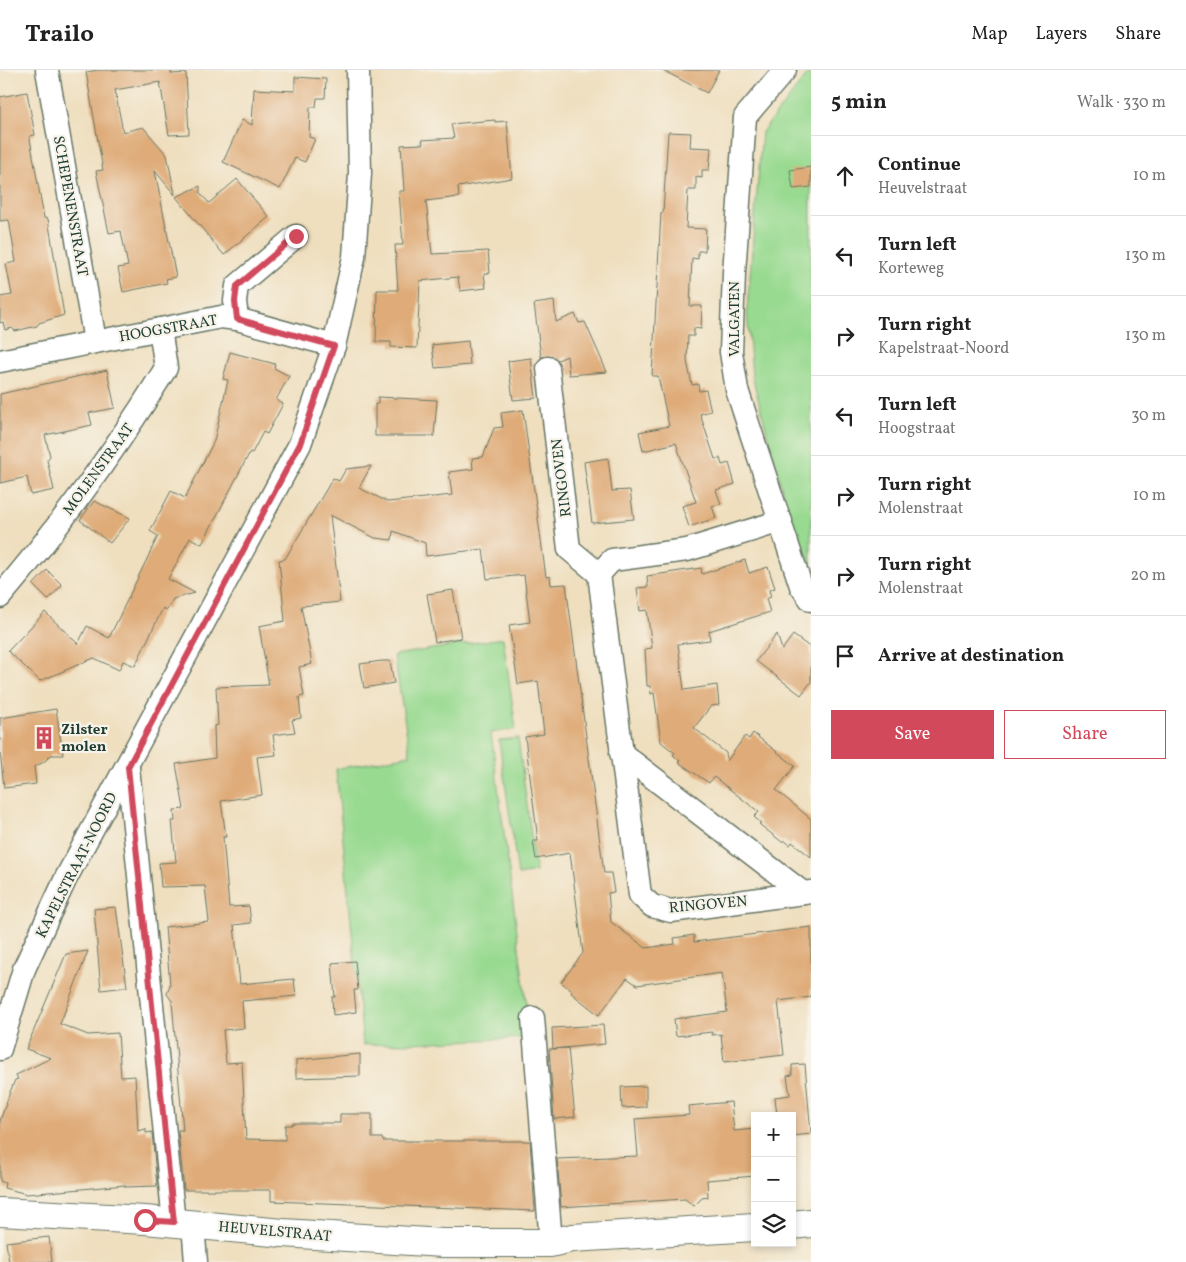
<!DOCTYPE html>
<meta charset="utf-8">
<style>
:root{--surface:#fff;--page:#f2f2f2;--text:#222;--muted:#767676;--line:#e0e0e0;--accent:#d1495b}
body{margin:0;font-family:Vollkorn,serif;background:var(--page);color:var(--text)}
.controls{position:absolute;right:15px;bottom:15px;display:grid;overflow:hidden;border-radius:0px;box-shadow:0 2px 8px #0003}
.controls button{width:45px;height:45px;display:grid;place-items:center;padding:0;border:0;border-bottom:1px solid var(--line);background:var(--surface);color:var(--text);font:25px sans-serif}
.stop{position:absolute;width:15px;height:15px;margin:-11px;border:4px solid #d1495b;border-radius:50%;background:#fff}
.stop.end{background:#d1495b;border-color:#fff;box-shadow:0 1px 5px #0008}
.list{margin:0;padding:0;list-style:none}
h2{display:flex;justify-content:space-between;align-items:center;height:65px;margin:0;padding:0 20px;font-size:21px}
h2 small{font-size:16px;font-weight:400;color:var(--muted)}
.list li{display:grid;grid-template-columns:32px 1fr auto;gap:15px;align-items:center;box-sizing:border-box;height:80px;padding:0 20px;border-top:1px solid var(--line)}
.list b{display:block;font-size:19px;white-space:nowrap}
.list p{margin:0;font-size:16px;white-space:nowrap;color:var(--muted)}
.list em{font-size:16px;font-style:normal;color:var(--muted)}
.actions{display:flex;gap:10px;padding:15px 20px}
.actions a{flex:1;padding:11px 0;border:1px solid var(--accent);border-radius:0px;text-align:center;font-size:18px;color:var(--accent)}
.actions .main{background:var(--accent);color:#fff}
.icon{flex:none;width:28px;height:28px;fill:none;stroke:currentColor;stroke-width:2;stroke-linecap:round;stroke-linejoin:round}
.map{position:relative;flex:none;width:811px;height:1192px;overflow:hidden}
header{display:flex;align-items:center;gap:30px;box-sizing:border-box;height:70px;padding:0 25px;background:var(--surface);border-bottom:1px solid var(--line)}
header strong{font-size:24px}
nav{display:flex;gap:28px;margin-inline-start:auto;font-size:18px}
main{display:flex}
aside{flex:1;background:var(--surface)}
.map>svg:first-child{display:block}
.green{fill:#99da91;stroke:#5c8c62}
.building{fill:#dfac79}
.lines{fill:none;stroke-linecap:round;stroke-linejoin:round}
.minor-casing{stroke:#687665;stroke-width:25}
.tertiary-casing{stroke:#687665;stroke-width:30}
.minor{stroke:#fff;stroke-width:22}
.tertiary{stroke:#fff;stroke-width:28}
.route{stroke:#d1495b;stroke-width:6}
.labels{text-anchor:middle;stroke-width:4.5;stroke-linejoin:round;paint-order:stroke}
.street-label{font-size:15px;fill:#1f3d34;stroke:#f7f3e8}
.poi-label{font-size:15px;font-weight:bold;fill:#1f3d34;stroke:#f7f3e8;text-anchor:start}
</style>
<header>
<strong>Trailo</strong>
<nav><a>Map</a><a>Layers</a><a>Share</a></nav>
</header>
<main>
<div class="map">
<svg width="811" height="1192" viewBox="0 0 811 1192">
<rect width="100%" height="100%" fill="#f7f3e8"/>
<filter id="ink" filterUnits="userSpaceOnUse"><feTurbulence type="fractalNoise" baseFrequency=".02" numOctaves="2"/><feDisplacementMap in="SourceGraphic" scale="10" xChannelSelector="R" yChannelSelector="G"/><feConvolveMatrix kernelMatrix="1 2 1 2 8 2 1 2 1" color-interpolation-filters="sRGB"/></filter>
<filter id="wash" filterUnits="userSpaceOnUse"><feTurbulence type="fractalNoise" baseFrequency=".0096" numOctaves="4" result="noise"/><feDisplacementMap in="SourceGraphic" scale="20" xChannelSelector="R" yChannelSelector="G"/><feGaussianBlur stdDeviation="1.12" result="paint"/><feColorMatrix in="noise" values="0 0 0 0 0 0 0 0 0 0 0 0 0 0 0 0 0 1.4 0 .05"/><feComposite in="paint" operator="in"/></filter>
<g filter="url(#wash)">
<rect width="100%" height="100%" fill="#efdfbf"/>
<g class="green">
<polygon points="811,0 811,494 795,467 752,306 747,240 762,62"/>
<polygon points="503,568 516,659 491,663 528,946 525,968 363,975 336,699 410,685 394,585"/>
<polygon points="518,668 536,802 518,805 499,670"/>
</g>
<g id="blocks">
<g class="building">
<polygon points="98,0 171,0 171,4 186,3 189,64 169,65 160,12 115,20 123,62 143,57 167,85 175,125 155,101 176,207 166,209 167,213 123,222 118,198 128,196 121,161 109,163 96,101 103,100 86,2"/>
<polygon points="662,0 719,0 707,23"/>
<polygon points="295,7 326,9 325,28 317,28 316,37 310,37 309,67 315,69 305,92 295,88 280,119 223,92 242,50 252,55 254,19 295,21"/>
<polygon points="27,22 35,65 30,66 30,69 44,148 48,149 64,245 39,253 37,256 15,261 12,258 5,260 3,252 0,253 0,227 12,225 6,194 16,192 9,150 0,151 0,27"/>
<polygon points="495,50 495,52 507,51 512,108 458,117 459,127 426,131 432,184 488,181 490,203 484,204 486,218 460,221 458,207 420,211 417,278 391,277 391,272 376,272 377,220 398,220 395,175 403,175 399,121 404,121 401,75 423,74 422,70 454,68 451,54"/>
<polygon points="668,62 691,63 690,77 711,78 709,100 702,100 702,108 696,107 696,120 688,120 686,158 706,159 705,181 698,181 698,189 692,188 690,236 702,236 701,259 694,258 694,266 688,266 687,291 692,315 698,314 699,321 706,320 711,341 700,344 715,389 720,388 722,395 729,393 735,414 716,420 721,434 712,436 716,448 689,457 682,436 696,432 676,373 643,381 639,362 669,356 658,306 652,306 661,143 663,143"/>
<polygon points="811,97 811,117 793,119 790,100"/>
<polygon points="237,109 269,147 224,185 176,127 200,116 200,123 209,133"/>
<polygon points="554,231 556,252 575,244 579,253 585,252 607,302 569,305 567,286 558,290 553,286 541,287 534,234"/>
<polygon points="468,271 470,295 435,298 432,275"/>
<polygon points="230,282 275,294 274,298 289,306 276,330 283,334 267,364 263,362 252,383 250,382 202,474 190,468 168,509 195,523 173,529 167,540 163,538 135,596 123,591 119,600 94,588 40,611 8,581 45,542 78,574 87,556 109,568 158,466 150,461 171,421 185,428 214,371 228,310 223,309"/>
<polygon points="531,288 536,328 513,330 508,291"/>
<polygon points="107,300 115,338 89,343 92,355 45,365 50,386 47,390 54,420 31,425 27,407 0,413 0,324"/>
<polygon points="378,327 437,330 434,366 375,366 375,334 378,334"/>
<polygon points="523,340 546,507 550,506 551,515 566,514 604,803 611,803 614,822 608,823 611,852 646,878 675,874 674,868 694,865 694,872 811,857 811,927 778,931 784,985 724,992 721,964 712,965 712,962 676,966 674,949 727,942 722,903 637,915 627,908 599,945 571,923 572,921 561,912 583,883 570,783 536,789 533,771 538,771 525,667 544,664 538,611 518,614 509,555 530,552 524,505 487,509 483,479 426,486 425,473 393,461 392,470 375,468 330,445 340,532 301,536 312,594 299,597 304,626 299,627 301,648 292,650 295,662 273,665 276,685 257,687 262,725 221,731 226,767 223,767 229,837 249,836 251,853 234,855 240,914 294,909 296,926 242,931 244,958 223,960 226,993 242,992 246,1069 285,1070 285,1055 292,1055 292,1053 340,1053 340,1044 372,1044 372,1068 382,1068 383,1071 530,1071 535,1141 271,1131 271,1120 184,1120 178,1060 183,1060 172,931 167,924 170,915 165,857 209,852 205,816 161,817 159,793 176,792 172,751 175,751 174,740 184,739 176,694 215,688 214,656 218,655 216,617 269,615 259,556 285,551 279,490 285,489 333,408 339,411 346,399 371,396 359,418 388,432 452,425 449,402 473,399 472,388 483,387 494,358 503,357 501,343"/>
<polygon points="608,388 612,421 630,420 634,449 592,453 584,392"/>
<polygon points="94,431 130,448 110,473 80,450"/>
<polygon points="745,490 749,503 768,497 775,518 769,520 771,527 766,529 770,542 709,561 710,570 678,574 684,620 717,615 719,635 711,636 694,658 726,683 727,691 745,666 749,669 753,663 795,696 776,720 811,749 811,787 792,772 790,775 784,770 782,772 759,754 761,753 754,747 759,742 714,707 709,713 678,692 680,691 673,685 675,683 661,672 654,623 651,624 650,616 647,616 645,579 652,578 647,540 640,541 637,518 648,517 647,506 701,498 702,504"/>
<polygon points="47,500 62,515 48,530 33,515"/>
<polygon points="453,520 461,568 435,572 427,524"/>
<polygon points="777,564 782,580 793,565 811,578 811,612 801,625 756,591"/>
<polygon points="382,591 390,591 394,613 364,618 360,594"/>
<polygon points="56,639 63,685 51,685 44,692 34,697 36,714 4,718 0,682 0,648"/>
<polygon points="116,837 127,917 101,920 94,839"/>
<polygon points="88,881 60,954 88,965 118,963 121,1007 135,1006 138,1061 146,1059 146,1063 152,1062 157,1116 125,1117 125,1115 27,1124 4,1118 5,1113 0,1111 0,1051 10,1022 15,1010 18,1009 16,1005 51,988 26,979 66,884"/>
<polygon points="355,891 358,920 354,920 356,942 333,945 332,927 335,927 332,893"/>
<polygon points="603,955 605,974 553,979 552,958"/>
<polygon points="568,978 575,1047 554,1049 549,979"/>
<polygon points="360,984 360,1006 296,1008 296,990"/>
<polygon points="805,994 811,1064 792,1066 792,1046 777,1046 775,1027 790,1025 787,1006 792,1005 792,995"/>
<polygon points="646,1016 646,1037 622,1038 621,1017"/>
<polygon points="731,1032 734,1061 755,1059 755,1106 707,1110 708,1127 702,1128 694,1136 685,1129 561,1137 557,1089 638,1086 635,1049 689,1045 688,1036"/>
<polygon points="49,1167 52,1192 9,1192 6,1172"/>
</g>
</g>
</g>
<g filter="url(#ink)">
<use href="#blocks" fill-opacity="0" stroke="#687665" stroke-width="1"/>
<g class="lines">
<defs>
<g id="minor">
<polyline points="47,0 95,271"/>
<polyline points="785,0 745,47 734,203 731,282 737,320 801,516 811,530"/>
<polyline points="237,249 235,231 237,216 296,166"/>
<polyline points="0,291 221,247 237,249 334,276"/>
<polyline points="548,298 569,479 599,504 640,825 652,836 671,841 811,822"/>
<polyline points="599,504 612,490 687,480 781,451"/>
<path d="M0,527C61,455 117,378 166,298L160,259"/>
<polyline points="621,683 803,823"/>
<polyline points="128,697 174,1153"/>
<polyline points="533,948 551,1173"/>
<polyline points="0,979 24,899 66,808 300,374 334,276 354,187 360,104 358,0"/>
<polyline points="193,1154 196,1192"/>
</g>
<g id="tertiary">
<polyline points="0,1142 145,1150 283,1163 443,1173 551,1173 572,1168 755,1157"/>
<polyline points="792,1155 811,1153"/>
</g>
</defs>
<use href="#minor" class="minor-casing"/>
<use href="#tertiary" class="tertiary-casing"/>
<use href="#minor" class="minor"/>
<use href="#tertiary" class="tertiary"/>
</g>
</g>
<g class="lines" filter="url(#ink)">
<polyline class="route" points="145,1150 174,1152 128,697 300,374 334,276 237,249 235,231 237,216 296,166"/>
</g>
<defs>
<symbol id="building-bare" viewBox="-9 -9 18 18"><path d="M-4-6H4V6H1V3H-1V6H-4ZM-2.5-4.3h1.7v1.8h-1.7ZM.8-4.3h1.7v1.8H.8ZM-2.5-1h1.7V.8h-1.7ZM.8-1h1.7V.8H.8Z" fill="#d1495b" stroke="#f7f3e8" stroke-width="2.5" paint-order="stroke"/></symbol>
</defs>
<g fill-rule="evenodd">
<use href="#building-bare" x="28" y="652" width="32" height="32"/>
</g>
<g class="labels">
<g class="street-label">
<text transform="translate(71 136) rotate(80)" y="5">SCHEPENENSTRAAT</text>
<text transform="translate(734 249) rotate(-90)" y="5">VALGATEN</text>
<text transform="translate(168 258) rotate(-10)" y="5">HOOGSTRAAT</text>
<text transform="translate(98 399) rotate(-54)" y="5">MOLENSTRAAT</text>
<text transform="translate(561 408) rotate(-97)" y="5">RINGOVEN</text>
<text transform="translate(76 795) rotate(-63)" y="5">KAPELSTRAAT-NOORD</text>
<text transform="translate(708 834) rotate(-5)" y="5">RINGOVEN</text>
<text transform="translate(275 1161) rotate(5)" y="5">HEUVELSTRAAT</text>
</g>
<g class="poi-label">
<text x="61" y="664">Zilster<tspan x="61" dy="17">molen</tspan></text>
</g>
</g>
</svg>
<div class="controls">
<button>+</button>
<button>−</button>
<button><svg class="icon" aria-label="layers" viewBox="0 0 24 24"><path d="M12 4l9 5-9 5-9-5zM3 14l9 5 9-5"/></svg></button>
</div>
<div class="stop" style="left:145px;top:1150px"></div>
<div class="stop end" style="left:296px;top:166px"></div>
</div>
<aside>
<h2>5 min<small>Walk · 330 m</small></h2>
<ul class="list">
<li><svg class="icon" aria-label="ahead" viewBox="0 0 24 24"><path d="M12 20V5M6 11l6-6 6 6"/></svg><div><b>Continue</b><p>Heuvelstraat</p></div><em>10 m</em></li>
<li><svg class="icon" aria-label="left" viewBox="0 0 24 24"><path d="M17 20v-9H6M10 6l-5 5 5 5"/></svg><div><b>Turn left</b><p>Korteweg</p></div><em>130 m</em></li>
<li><svg class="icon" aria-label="right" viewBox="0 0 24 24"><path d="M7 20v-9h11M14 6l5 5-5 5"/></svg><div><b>Turn right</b><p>Kapelstraat-Noord</p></div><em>130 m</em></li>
<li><svg class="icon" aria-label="left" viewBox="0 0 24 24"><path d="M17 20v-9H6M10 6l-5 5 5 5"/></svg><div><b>Turn left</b><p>Hoogstraat</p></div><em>30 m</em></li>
<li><svg class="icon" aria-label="right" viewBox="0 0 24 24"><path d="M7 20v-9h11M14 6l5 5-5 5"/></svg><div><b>Turn right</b><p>Molenstraat</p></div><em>10 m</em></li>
<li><svg class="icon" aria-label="right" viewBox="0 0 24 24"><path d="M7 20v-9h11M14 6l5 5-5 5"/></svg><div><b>Turn right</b><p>Molenstraat</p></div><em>20 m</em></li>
<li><svg class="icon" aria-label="arrive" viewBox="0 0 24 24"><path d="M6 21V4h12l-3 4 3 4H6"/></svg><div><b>Arrive at destination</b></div></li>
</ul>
<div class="actions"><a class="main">Save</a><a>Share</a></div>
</aside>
</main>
